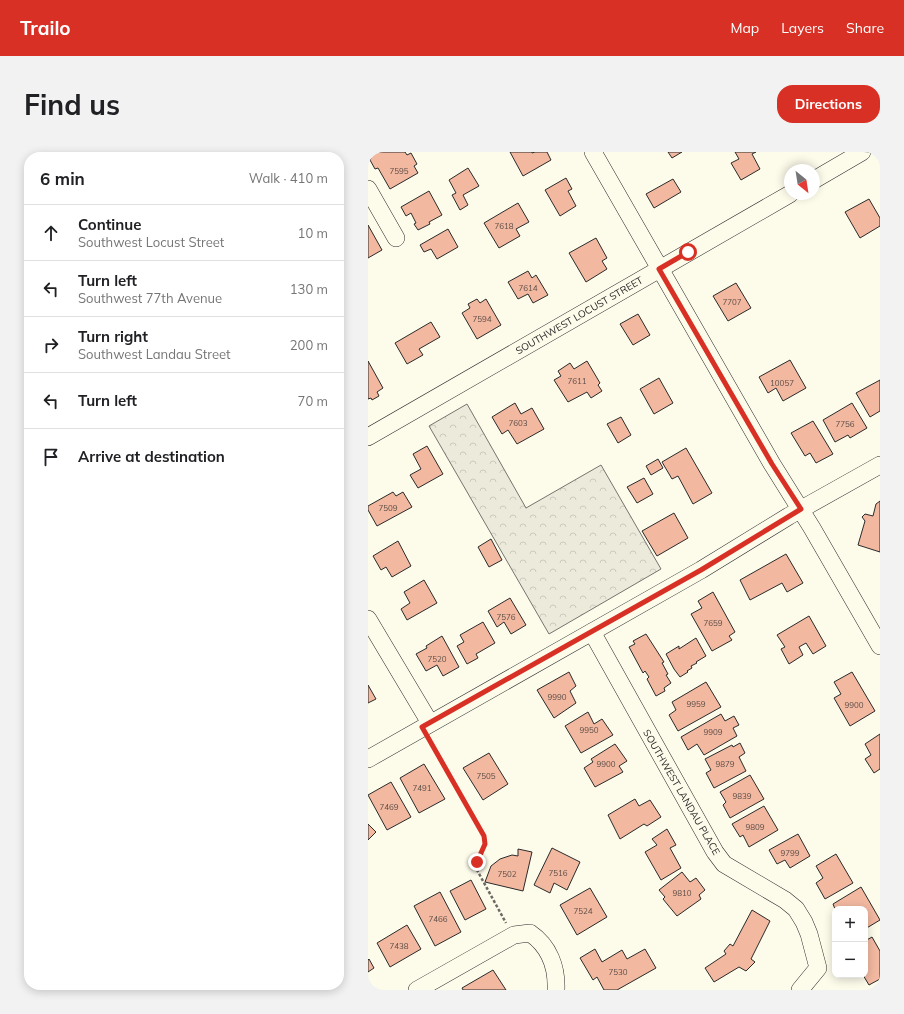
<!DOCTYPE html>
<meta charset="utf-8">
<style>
:root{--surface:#fff;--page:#f2f2f2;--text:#202124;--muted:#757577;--line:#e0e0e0;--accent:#d93025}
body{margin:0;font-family:Mulish,sans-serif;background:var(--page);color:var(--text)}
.controls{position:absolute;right:12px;bottom:12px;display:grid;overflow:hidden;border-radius:8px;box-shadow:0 2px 10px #0003}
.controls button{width:36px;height:36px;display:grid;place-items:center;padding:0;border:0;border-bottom:1px solid var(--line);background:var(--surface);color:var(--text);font:20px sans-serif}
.compass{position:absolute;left:416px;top:12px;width:36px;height:36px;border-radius:50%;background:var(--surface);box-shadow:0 2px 10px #0003;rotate:150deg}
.stop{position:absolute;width:12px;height:12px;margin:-9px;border:3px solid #d93025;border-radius:50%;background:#fff}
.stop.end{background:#d93025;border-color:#fff;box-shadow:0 1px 4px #0008}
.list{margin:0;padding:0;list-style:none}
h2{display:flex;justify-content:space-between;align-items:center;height:52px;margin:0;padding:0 16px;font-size:17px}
h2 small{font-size:13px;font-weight:400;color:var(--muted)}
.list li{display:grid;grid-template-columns:26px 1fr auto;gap:12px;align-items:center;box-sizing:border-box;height:56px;padding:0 16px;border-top:1px solid var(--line)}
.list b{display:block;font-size:15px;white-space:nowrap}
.list p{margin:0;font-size:13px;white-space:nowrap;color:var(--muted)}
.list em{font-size:13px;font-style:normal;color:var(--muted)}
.icon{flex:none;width:22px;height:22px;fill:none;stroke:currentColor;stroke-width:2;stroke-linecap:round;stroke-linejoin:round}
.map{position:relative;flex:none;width:512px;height:838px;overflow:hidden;border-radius:16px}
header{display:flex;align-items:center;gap:24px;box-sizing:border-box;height:56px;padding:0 20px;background:var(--accent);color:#fff}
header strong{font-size:19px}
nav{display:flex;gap:22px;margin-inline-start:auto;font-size:14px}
.intro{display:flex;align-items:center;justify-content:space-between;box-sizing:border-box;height:96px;padding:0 24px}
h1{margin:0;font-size:28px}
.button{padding:10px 18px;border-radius:16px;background:var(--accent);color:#fff;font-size:14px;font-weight:700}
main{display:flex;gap:24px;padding:0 24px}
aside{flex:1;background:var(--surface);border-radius:16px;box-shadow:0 2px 10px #0003}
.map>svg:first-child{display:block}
.forest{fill:url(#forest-crowns);stroke:#74746e}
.building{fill:#f2b8a0;stroke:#2b2b2b}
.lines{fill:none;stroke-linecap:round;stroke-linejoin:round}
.minor-casing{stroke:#2b2b2b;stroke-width:18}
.path{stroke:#6a6964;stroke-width:2.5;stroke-dasharray:3 2;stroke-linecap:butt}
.minor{stroke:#fdfbea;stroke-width:17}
.route{stroke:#d93025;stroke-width:5}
.labels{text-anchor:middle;stroke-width:3;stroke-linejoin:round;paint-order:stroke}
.number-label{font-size:8px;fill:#5d4e48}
.street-label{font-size:10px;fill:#2b2b2b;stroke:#fdfbea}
</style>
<header>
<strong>Trailo</strong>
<nav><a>Map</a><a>Layers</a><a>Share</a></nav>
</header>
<div class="intro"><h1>Find us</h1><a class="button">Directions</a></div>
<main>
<aside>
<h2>6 min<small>Walk · 410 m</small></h2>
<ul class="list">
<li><svg class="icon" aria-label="ahead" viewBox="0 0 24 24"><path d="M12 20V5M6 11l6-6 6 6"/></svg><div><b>Continue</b><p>Southwest Locust Street</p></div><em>10 m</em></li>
<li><svg class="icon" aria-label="left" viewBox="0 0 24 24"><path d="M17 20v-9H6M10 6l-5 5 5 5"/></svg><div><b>Turn left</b><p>Southwest 77th Avenue</p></div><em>130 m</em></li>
<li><svg class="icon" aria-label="right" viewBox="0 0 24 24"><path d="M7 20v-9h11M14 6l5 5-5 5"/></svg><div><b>Turn right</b><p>Southwest Landau Street</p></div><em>200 m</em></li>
<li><svg class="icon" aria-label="left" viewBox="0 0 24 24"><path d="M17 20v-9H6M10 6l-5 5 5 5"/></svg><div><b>Turn left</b></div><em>70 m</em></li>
<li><svg class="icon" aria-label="arrive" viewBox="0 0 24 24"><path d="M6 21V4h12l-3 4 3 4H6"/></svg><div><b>Arrive at destination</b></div></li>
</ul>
</aside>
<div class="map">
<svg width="512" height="838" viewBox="0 0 512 838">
<defs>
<pattern id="forest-crowns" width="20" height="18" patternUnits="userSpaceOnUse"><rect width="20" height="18" fill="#ecebdb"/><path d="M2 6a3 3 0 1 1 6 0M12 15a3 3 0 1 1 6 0" fill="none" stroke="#cbcabc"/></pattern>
</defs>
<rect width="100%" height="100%" fill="#fdfbea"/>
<polygon class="forest" points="99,252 158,356 233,313 293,417 181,482 61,274"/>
<g class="building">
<polygon points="0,0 37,0 39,3 43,1 49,12 46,14 50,21 22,37 10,16 7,17 2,8 3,7"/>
<polygon points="142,0 164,0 164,1 167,0 179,0 183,8 155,24"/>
<polygon points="300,0 314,0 304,6"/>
<polygon points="367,0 388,0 384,2 392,17 373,28 363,11 371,7"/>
<polygon points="100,16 111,34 95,43 100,53 92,58 84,43 88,41 81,28"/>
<polygon points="198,26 204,37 200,39 208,54 192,64 177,38"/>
<polygon points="305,27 313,40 286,56 278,42"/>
<polygon points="61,39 74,63 61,70 62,72 50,78 46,72 48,71 43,61 38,64 33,55"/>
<polygon points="501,47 512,66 512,74 492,86 477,60"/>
<polygon points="150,51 161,70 148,77 152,84 131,96 116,71"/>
<polygon points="0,73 14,98 0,106"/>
<polygon points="80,77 90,95 69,107 63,97 56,100 52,93"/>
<polygon points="228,86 239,106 234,109 239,117 218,130 201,101"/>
<polygon points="160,119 164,126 168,123 180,143 165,151 160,142 150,147 140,130"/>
<polygon points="368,131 383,156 360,169 345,144"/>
<polygon points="109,147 112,151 118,147 133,173 109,187 94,161 102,156 100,152"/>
<polygon points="270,162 282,183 265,193 252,172"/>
<polygon points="63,170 72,185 51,197 55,203 39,212 27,191"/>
<polygon points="422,208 438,236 415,249 408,236 400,241 391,225"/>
<polygon points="0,209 15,236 9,240 11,244 4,248 3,246 0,247"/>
<polygon points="219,209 232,231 230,233 234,239 223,246 219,240 200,250 186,228 193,224 190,219 202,211 206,217"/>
<polygon points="291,226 305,251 286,262 272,237"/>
<polygon points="512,228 512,259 502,265 488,241"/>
<polygon points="147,251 153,262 164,256 176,277 149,292 140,278 134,282 124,265"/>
<polygon points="484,251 499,276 482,286 480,283 467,290 455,268"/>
<polygon points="253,265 263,283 250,291 239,272"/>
<polygon points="445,269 465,302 448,311 442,301 437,304 423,281"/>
<polygon points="59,294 75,322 50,336 42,323 53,317 45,302"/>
<polygon points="318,296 344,341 325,352 310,324 304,327 294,310"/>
<polygon points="290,307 295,316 283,323 278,314"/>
<polygon points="276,326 285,342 269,351 259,335"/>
<polygon points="25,340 28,344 35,340 44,355 9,374 0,358 0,354"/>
<polygon points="512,349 512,400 490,393 497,369 494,365 497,362 505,364 508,352"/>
<polygon points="306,361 320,386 289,404 274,379"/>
<polygon points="123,387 134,408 121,415 110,395"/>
<polygon points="30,389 43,414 24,425 18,415 13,418 5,404"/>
<polygon points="418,402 435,431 419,440 414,431 382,448 372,428"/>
<polygon points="56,428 69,451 39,468 33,457 42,451 36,440"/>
<polygon points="345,440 367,480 361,484 364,488 344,499 323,462 334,456 330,449"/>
<polygon points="142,446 158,473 143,482 136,470 129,475 120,459"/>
<polygon points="441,464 458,494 445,502 438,491 431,495 435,503 421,512 413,497 417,495 409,483"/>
<polygon points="115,470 127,491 108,502 110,506 99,512 89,494 96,490 92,483"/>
<polygon points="278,482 296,510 294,511 300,522 298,523 303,531 296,536 297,539 288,544 279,527 281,525 277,519 275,521 261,495 267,492 265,489"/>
<polygon points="74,484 91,515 75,524 69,513 58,519 48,502 59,496 58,494"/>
<polygon points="328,486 338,504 328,510 329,511 323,514 324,516 319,519 320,520 312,525 306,517 298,502 311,494 311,497"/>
<polygon points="201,520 208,534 202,539 208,551 186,566 169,538"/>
<polygon points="484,520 507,559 482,574 466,546 473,542 466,530"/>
<polygon points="338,530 353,555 310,579 301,563 308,558 304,550"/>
<polygon points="0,533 8,547 0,551"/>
<polygon points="220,560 226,572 234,567 245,583 213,601 197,574"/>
<polygon points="353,562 357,569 366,564 371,573 365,576 369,584 336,603 329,592 320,598 313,585"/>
<polygon points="512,582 512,617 506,621 497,607 503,603 497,592"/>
<polygon points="372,591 377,601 371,605 378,619 346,636 338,621 343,618 337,607 364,593 365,595"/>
<polygon points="247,592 259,609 251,614 255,620 227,635 216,616 225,610 223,607"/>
<polygon points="121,601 140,632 115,648 95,616"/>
<polygon points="56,612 77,647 51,661 32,626"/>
<polygon points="382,623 396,647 362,666 355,653 358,650 352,640"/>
<polygon points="23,630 43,665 19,678 0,643"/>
<polygon points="267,647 271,654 282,648 293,665 279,674 276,672 252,687 240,663"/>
<polygon points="396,654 410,678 381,695 375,683 372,685 364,672"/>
<polygon points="0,672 8,680 0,688"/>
<polygon points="299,677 308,693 302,696 313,716 293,728 277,700 289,693 284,687"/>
<polygon points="430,682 442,704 422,716 417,708 409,712 401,698"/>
<polygon points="184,696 212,710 199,738 186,731 182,741 166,733"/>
<polygon points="150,697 164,700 155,739 117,730 123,714 132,707 144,703 150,704"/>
<polygon points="468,702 485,731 457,747 448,731 455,726 448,714"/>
<polygon points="314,720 322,730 328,726 337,738 331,743 333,747 309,764 295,747 297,745 291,738"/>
<polygon points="103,728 118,757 97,768 82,739"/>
<polygon points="493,735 512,768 497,777 497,757 467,757 465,752"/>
<polygon points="222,736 239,765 209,783 192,753"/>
<polygon points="72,740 93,780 67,794 46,754"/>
<polygon points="384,758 402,769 383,807 387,810 378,819 371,815 346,830 337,816 358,802 356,799 362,792 365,794"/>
<polygon points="39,773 53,797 22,815 9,791"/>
<polygon points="504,785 512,799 512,827 501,833 495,823 497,823 497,789"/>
<polygon points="227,797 234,810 254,798 259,807 277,797 288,816 249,838 236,838 229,825 225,828 212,806"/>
<polygon points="1,807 6,816 0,820 0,808"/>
<polygon points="125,818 138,838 95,838 94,836"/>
</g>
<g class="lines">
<defs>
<g id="minor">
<polyline points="225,0 404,312 444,376 512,494"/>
<polyline points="446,28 494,0"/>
<polyline points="0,37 28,86"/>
<polyline points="0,285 422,42"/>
<polyline points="0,467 62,571"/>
<polyline points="224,480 347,700 356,712 417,748 428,757 436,770 441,782 450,816 432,838"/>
<polyline points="0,607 333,418 421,364 512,313"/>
<path d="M49,838L146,783L162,781C181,794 189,815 188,838"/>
</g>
</defs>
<use href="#minor" class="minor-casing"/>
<path class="path" d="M62,588L116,684C120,696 107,706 109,718L138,771"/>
<use href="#minor" class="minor"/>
</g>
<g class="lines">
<polyline class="route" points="109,710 117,692 116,684 54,575 333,418 433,357 404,312 291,117 320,100"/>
</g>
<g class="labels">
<g class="number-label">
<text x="31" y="22">7595</text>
<text x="136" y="77">7618</text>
<text x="160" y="139">7614</text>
<text x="364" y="153">7707</text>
<text x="114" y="170">7594</text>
<text x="209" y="232">7611</text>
<text x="414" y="234">10057</text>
<text x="150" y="274">7603</text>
<text x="477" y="275">7756</text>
<text x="20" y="359">7509</text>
<text x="138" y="468">7576</text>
<text x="345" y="474">7659</text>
<text x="69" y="510">7520</text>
<text x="189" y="548">9990</text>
<text x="328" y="555">9959</text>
<text x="486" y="556">9900</text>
<text x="221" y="581">9950</text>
<text x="345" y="583">9909</text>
<text x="238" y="615">9900</text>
<text x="357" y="615">9879</text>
<text x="118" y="627">7505</text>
<text x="54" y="639">7491</text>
<text x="374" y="647">9839</text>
<text x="21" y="658">7469</text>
<text x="387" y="678">9809</text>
<text x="422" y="704">9799</text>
<text x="190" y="724">7516</text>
<text x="139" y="725">7502</text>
<text x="314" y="744">9810</text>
<text x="215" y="762">7524</text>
<text x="70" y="770">7466</text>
<text x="31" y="797">7438</text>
<text x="250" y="823">7530</text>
</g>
<g class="street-label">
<text transform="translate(211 163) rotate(-30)" y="4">SOUTHWEST LOCUST STREET</text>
<text transform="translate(314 640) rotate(60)" y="4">SOUTHWEST LANDAU PLACE</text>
</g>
</g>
</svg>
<div class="controls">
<button>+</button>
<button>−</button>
</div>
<svg class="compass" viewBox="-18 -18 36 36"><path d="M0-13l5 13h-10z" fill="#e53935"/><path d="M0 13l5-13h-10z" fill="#757577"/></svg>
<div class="stop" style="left:320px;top:100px"></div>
<div class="stop end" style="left:109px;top:710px"></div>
</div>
</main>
